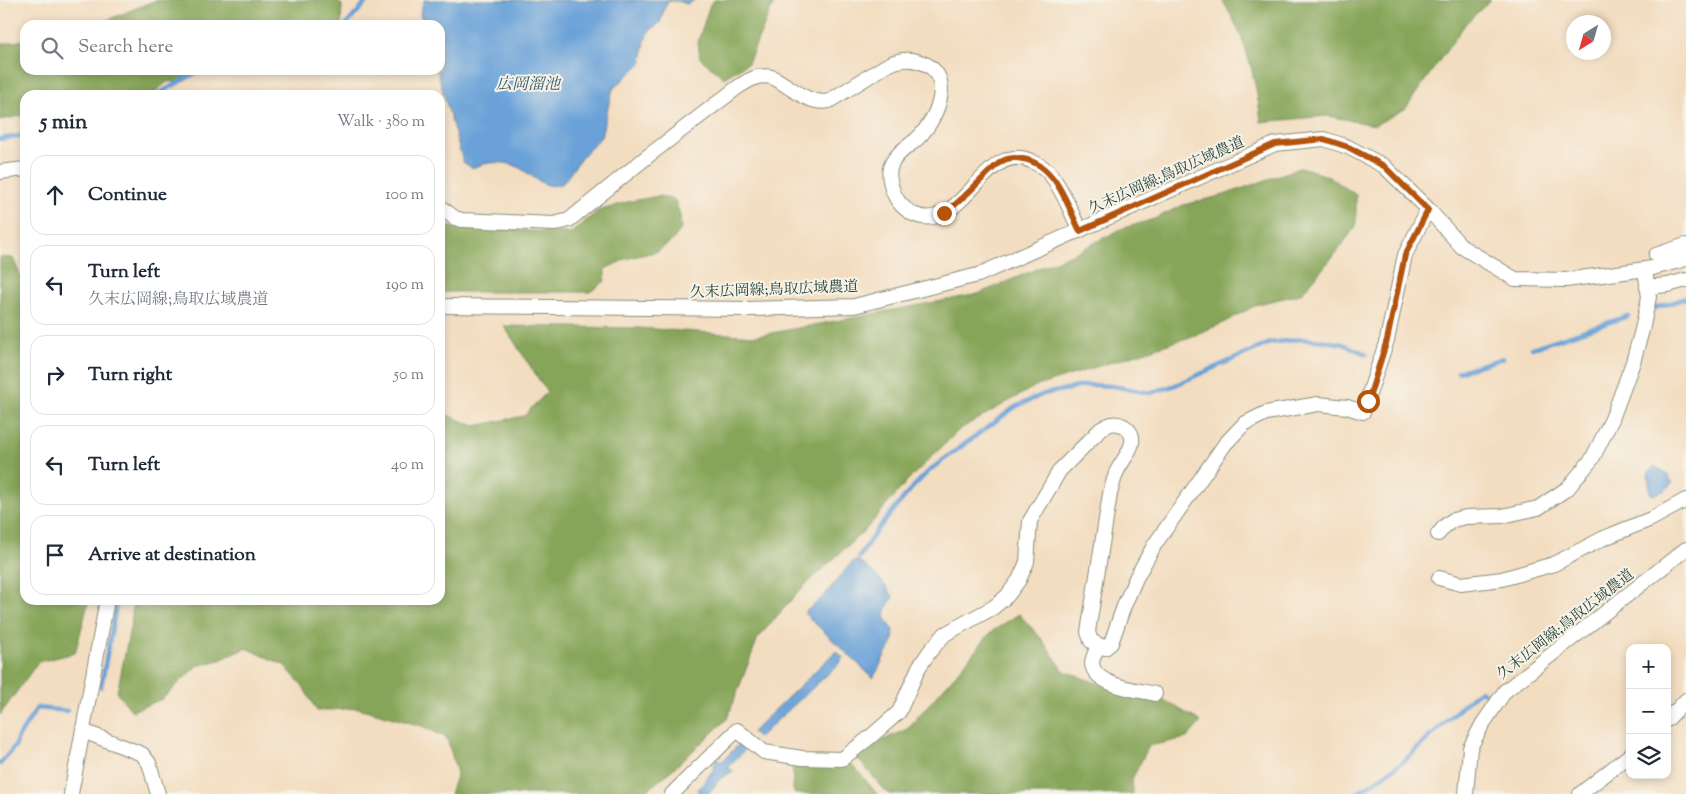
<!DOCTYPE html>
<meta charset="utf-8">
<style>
:root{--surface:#fff;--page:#f2f2f3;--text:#1f2937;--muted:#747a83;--line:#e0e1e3}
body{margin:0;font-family:"Sorts Mill Goudy","Noto Serif JP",serif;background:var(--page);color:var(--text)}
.controls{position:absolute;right:15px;bottom:15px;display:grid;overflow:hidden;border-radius:10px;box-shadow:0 2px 8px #0003}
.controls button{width:45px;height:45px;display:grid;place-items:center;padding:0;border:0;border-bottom:1px solid var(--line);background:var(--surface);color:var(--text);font:25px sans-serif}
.compass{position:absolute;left:1566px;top:15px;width:45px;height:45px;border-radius:50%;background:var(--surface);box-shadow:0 2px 8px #0003;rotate:217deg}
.stop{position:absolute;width:15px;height:15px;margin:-11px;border:4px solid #b45309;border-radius:50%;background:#fff}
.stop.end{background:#b45309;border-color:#fff;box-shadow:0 1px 5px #0008}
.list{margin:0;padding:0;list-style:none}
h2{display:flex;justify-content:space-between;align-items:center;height:65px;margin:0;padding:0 20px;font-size:21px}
h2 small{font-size:16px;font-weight:400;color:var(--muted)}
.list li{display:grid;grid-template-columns:32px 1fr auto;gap:15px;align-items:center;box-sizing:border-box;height:80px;margin:0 10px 10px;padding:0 10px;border:1px solid var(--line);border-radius:15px}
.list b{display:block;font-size:19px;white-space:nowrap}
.list p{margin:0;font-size:16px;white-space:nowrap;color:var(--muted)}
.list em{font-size:16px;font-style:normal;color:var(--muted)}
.icon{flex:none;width:28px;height:28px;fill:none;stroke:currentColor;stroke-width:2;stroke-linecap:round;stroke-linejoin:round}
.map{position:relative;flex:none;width:1686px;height:794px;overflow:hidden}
.search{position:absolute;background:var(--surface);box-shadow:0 2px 8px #0003;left:20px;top:20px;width:425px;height:55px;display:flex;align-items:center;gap:12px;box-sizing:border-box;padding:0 18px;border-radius:15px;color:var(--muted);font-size:19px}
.panel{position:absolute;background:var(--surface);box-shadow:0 2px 8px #0003;left:20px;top:90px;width:425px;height:515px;border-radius:15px}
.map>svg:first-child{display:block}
.forest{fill:#86a559;stroke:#527146}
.water{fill:#69a1d8;stroke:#446f86}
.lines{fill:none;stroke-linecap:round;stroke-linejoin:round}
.stream{stroke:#69a1d8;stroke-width:4.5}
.minor-casing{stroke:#898d7a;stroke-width:16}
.minor{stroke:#fff;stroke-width:14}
.route{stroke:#b45309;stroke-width:6}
.labels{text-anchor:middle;stroke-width:4;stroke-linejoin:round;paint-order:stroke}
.street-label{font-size:15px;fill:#1f3d34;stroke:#f7f3e8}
.water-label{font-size:16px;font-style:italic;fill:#355b65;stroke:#f7f3e8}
</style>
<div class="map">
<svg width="1686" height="794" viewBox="0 0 1686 794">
<rect width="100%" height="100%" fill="#f7f3e8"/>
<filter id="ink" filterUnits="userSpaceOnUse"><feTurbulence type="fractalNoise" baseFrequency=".02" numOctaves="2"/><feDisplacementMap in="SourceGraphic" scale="10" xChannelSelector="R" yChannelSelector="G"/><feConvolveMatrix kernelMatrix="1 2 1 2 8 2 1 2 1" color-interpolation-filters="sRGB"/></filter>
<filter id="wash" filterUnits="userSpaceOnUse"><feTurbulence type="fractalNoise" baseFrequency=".0096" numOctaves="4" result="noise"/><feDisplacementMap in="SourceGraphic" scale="20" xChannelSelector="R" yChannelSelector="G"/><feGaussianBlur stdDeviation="1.12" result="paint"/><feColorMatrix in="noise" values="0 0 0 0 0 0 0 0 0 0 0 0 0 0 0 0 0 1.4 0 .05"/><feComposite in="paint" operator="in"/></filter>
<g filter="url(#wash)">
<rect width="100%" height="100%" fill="#f3ddc0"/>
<g class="forest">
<polygon points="156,0 335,0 342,5 341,25 95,25"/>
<polygon points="714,0 775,0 748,63 724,78 700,58 698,42 710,4"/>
<path d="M1222,0H1491L1466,23L1405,109L1375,125L1328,116L1261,122C1256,79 1246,37 1222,0Z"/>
<polygon points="25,40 25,70 203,70 185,81 167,82 151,95 25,95 25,115 0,120 0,44"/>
<polygon points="1302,167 1330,177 1356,195 1356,226 1336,253 1301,294 1258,304 1221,324 1190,337 1034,387 960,429 907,481 868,527 799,591 758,638 727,719 681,762 643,794 450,794 457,773 447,738 422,726 358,708 317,711 302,685 284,665 246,648 220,660 197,666 162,699 132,711 117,693 132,618 133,600 440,600 440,412 475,426 524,416 547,392 504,326 639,328 756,336 978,294 1081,250 1121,229 1154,219 1183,205 1224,195"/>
<polygon points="659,196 675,200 680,215 681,229 672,241 658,251 626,259 605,269 605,281 590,292 440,292 440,220 450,227 571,233 598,211 631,201"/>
<polygon points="0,257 13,258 25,287 25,600 89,600 75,653 38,662 0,715"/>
<polygon points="1019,614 1041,638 1064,671 1124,693 1166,701 1201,722 1187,738 1149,746 1132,779 1133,794 888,794 856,757 859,751 907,729 956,674 991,632"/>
<polygon points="792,760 849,763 859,772 877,794 795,794 793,789"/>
</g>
<g class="water">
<path d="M424,0H695L687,4L677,1H669L665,7L660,23L648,32L645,41L642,62L613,89L606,115L601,137L582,157L563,183C544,194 528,168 510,164C497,161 484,163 472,168L463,162L437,70H440V25H423L420,13Z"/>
<polygon points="1654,466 1665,472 1673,483 1664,491 1652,495 1650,493 1648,474"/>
<path d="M858,560C872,571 884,581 893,597C874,625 897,619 893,640C892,647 887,651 884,657C880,665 878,671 873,678L804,613L822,598L852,562Z"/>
<polygon points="836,651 843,657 840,663 758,738 752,732"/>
<polygon points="742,741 750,745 728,767 733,771 720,779 708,794 702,794 697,791 713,770 716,758 721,762"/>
</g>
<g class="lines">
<g class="stream">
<polyline points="346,25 368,0"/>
<polyline points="156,95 201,70"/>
<polyline points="0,139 25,135"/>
<polyline points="1655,308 1686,298"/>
<polyline points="1532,348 1628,316"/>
<polyline points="1458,372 1503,358"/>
<polyline points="859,557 877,530 912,488 931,469 1015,407 1044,394 1087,385 1113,386 1150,393 1173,386 1270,343 1301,339 1325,341 1343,344 1366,354"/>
<polyline points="101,687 117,600"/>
<polyline points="0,764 16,745 17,739 37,708 67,711"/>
<polyline points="1356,794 1403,762 1473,696 1480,691 1484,693"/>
</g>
</g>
</g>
<g filter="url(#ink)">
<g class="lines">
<defs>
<g id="minor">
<polyline points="0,172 25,169"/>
<path d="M440,207L455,218L462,220L554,224L569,220L648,156L738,87C749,80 758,74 772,77C789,85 809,106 829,101L884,67C894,61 905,58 917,61C957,71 939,116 919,137C910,146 898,151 892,163C888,170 889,178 891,185C894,198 902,208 913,214C962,237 984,139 1031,161C1038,164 1046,168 1050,174C1063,190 1071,212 1080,231"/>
<polyline points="1656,255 1686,245"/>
<polyline points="1647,287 1668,285 1686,280"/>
<polyline points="440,306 748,309 854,306 978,275 1275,144 1324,139 1348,147 1384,166 1428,209 1462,247 1515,279 1566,280 1653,268 1686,259"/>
<polyline points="1438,534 1445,526 1453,520 1466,517 1502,516 1538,508 1568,488 1592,459 1612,419 1633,362 1642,330 1649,297 1645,270"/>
<polyline points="1439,578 1461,584 1502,579 1554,564 1604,538 1651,519 1686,500"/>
<path d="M1098,645C1096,651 1092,658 1092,664C1095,686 1138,690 1155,694"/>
<polyline points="1667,720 1686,700"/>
<polyline points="83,731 142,754 149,763 158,794"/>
<polyline points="71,794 107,600"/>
<path d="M672,794L737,730L764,752L802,758L842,759L869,738L899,712L919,667L930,651L945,634L994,607L1007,596L1019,580L1027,562L1030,521L1060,470L1101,429C1109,424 1115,421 1124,426C1143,439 1124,457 1117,471C1114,478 1112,487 1110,494L1088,632L1091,641L1105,648L1111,643L1124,606L1136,578L1155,544L1225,444L1244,424L1266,413L1318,404L1347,407L1363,412L1387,340L1405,255L1428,209"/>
<polyline points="1466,794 1470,748 1482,725 1505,691 1686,549"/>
<polyline points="1580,794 1630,755"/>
</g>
</defs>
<use href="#minor" class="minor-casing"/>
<use href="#minor" class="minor"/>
</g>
</g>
<g class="lines" filter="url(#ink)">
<path class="route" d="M944,213C964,200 979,180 998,164C1005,158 1014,157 1023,159C1056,164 1067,205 1080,231L1275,144L1324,139L1348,147L1384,166L1428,210L1405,255L1387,340L1368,401"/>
</g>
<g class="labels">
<g class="street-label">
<text transform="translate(1166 175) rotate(-24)" y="5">久末広岡線;鳥取広域農道</text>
<text transform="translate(774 289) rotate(-2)" y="5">久末広岡線;鳥取広域農道</text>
<text transform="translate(1565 624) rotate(-38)" y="5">久末広岡線;鳥取広域農道</text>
</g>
<g class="water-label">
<text x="528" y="89">広岡溜池</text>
</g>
</g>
</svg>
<div class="controls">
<button>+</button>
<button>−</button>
<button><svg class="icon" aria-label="layers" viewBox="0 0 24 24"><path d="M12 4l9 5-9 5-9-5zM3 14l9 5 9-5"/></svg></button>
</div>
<svg class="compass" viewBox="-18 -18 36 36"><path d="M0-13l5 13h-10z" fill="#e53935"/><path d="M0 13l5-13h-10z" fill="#747a83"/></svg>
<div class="stop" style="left:1368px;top:401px"></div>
<div class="stop end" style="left:944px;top:213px"></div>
<div class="search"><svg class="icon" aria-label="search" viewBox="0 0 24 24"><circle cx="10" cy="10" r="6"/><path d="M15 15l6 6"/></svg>Search here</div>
<section class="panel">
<h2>5 min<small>Walk · 380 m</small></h2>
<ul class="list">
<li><svg class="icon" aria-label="ahead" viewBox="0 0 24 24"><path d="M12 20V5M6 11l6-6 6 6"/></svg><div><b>Continue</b></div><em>100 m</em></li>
<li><svg class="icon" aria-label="left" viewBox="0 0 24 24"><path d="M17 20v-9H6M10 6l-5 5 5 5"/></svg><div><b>Turn left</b><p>久末広岡線;鳥取広域農道</p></div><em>190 m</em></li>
<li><svg class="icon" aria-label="right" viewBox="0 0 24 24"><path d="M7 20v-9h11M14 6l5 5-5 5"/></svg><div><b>Turn right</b></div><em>50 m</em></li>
<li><svg class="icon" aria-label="left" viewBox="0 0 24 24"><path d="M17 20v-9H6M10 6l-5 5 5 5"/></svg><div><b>Turn left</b></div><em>40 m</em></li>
<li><svg class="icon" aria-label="arrive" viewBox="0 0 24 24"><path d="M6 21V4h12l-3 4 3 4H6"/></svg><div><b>Arrive at destination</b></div></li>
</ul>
</section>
</div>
